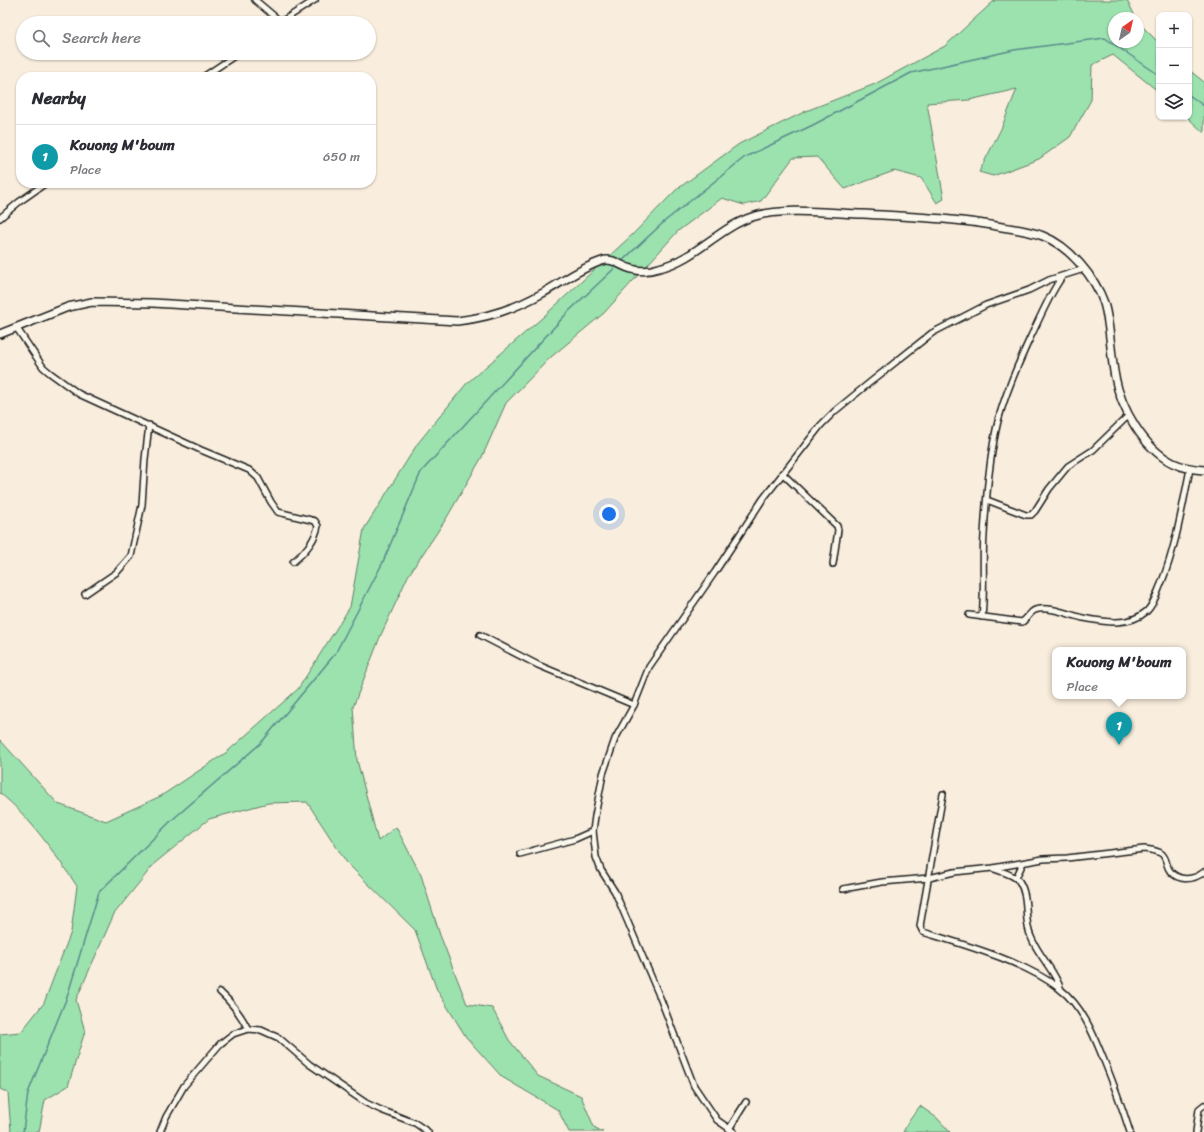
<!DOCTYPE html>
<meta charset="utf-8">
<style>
:root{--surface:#fff;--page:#f2f2f3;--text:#2b2b33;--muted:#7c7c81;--line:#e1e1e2;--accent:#1a73e8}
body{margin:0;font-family:Sriracha,sans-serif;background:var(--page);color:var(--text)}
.controls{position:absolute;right:12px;top:12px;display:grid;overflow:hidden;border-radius:8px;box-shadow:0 1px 3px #0004}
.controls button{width:36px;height:36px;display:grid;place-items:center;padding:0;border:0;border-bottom:1px solid var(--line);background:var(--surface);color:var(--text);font:20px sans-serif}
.compass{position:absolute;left:1108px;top:12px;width:36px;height:36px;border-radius:50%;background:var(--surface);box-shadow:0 1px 3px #0004;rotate:34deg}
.you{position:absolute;left:609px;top:514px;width:14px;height:14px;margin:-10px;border:3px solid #fff;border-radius:50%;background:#1a73e8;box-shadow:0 0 0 6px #1a73e833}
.badge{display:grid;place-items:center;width:26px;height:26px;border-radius:50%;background:var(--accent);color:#fff;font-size:13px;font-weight:700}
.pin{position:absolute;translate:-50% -33px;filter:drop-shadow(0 1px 2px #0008)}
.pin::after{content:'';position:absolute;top:21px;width:14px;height:12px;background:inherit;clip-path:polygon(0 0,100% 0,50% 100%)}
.popup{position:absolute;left:1052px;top:647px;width:134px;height:52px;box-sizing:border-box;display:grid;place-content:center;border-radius:8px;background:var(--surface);filter:drop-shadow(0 1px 3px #0005);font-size:13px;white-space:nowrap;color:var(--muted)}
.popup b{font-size:15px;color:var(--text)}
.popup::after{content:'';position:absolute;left:50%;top:100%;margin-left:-8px;border:8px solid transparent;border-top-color:var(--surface)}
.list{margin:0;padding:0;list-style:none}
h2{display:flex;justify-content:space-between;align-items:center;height:52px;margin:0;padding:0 16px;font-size:17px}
h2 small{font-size:13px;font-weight:400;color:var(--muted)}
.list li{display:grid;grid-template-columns:26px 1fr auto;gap:12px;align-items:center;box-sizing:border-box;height:64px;padding:0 16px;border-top:1px solid var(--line)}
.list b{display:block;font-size:15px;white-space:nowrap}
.list p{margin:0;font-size:13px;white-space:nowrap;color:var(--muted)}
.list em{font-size:13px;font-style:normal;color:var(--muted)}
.icon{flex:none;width:22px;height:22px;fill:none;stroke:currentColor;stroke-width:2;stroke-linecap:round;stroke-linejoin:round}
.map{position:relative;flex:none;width:1204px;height:1132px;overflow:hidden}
.search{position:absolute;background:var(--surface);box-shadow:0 1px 3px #0004;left:16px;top:16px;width:360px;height:44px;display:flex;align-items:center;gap:10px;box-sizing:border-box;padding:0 14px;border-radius:22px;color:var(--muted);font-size:15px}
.panel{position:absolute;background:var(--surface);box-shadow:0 1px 3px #0004;left:16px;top:72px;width:360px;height:116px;border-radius:16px}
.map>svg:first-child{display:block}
.green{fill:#9ce2ae;stroke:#5c7f65}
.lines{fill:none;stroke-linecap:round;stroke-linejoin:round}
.stream{stroke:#598a8d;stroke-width:1.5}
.street-casing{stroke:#1c1c1c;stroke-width:8}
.secondary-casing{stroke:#1c1c1c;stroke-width:10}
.street{stroke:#fbf7ec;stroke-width:5}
.secondary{stroke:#fbf7ec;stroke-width:7}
</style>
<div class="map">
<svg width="1204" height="1132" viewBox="0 0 1204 1132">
<rect width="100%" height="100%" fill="#f9eddd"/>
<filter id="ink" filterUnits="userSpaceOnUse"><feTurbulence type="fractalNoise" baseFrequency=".025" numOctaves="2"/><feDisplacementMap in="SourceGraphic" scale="8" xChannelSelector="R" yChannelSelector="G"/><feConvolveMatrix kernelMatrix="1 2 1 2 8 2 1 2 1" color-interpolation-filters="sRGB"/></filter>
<g filter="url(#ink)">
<g class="green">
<path d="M995,0H1127L1136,18H1114V42H1138V22L1159,43V92L1113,55L1092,65L1091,100L1070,137L1039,159L993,176L979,172L1001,129L1017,89L969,100L927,103L944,199L937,203L921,178L894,171L845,189L817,157L793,158L761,201L744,205L722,198L678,231L604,313L551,357L506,403L482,457L446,519L408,576L380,637L353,707L357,760L378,841L396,827L421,875L440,935L467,1004L492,1008L509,1040L538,1076L581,1096L594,1127L603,1132H569L558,1110L502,1077L466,1037L437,990L415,930L347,863L307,802L268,803L209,819L155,863L114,914L76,1000L85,1031L68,1086L45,1100L39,1132H11L8,1093L0,1089V1034L21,1032L44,1003L71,932L77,886C54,853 32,819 0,793V740L58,804L106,821L161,796L227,752L298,689L350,607L364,529L418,443L467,383L542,318L632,235L676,190L739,144L806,111L875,84L945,46Z"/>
<polygon points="1189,70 1204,82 1204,133 1187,117 1189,117"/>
<polygon points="920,1106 937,1118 950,1132 903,1132 909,1121"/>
</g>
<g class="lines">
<g class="stream">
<polyline points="1189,95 1204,106"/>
<polyline points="621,262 665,221 745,157 813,125 911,73 1014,50 1105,38 1159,75"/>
<polyline points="23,1132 28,1093 67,997 99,892 172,820 261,743 335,654 382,564 421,472 569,311 618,265"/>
</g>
<defs>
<g id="street">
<polyline points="255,0 281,22"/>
<polyline points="279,23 315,0"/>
<polyline points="203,77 239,53"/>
<polyline points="0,218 19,202 46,183"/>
<path d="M16,327L43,367L50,373L79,394L201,450L249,470L258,478L271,502L278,512L315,521L318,526C315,541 304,553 293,562"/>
<polyline points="782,473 837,526 838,530 833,564"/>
<polyline points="987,500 1026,515 1031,515 1035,511 1049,489 1068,466 1093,450 1129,415"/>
<polyline points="85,594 117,572 131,556 142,505 145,459 149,425"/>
<path d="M969,615L1022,622C1027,619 1030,612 1035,610C1047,605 1070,615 1083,618C1104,622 1129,627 1147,611C1154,604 1157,593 1161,584C1176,547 1182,508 1190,469"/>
<path d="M982,617C985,590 982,563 984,535C986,498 989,458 998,421C1006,391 1018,364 1031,336C1041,316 1049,295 1062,277"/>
<polyline points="480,635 538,665 634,705"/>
<path d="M943,794L920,926L923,932C965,945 1026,962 1060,989C1082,1006 1093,1033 1103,1058C1113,1082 1122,1107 1130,1132"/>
<polyline points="520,854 575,839 593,831"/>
<path d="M994,869C1002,872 1013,874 1019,881C1030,898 1023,920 1031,937C1039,957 1055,970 1061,990"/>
<polyline points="1016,878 1023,863"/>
<path d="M843,889L882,882L929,878L954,872L993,868L1043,859L1067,858L1144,849C1151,850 1157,850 1162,854C1167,859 1166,866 1170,871C1179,882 1194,880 1204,872"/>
<path d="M220,992C232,1003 241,1015 248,1029"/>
<polyline points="729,1129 746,1102"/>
<polyline points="160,1132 166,1117 184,1086 220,1044 233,1034 248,1029 261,1030 279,1038 309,1064 366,1103 381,1110 415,1123 428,1132"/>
<polyline points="734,1132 717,1120 694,1086 661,1000 627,920 615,892 601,870 596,857 593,831 595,816 603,774 615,739 634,705 649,667 715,572 763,499 821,425 835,411 868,384 932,333 986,305 1029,290 1049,280 1084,269"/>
<polyline points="1196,1132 1199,1109 1204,1105"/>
</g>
<path id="secondary" d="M0,334L68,307L92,302L153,303L457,321C485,318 516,308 541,294C561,283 580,268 602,261C613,257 621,267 632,269C641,272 650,271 659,268C696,259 718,228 752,217C782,207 831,213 863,214C910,217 956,218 1002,227C1016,229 1030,231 1043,236C1069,246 1095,277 1104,303C1111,327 1110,352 1115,377C1121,408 1143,448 1173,463C1183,468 1193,469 1204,470"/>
</defs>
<use href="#street" class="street-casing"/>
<use href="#secondary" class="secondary-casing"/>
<use href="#street" class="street"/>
<use href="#secondary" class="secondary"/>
</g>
</g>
</svg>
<div class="controls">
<button>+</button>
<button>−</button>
<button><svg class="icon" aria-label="layers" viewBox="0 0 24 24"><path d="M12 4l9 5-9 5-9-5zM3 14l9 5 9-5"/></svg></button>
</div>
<svg class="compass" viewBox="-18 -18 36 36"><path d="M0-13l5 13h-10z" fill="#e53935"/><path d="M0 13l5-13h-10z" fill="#7c7c81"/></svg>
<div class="you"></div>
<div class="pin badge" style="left:1119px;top:745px;background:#0f9aa8">1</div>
<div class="popup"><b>Kouong M'boum</b>Place</div>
<div class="search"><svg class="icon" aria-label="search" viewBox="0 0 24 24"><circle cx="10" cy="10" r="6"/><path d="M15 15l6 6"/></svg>Search here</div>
<section class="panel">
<h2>Nearby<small></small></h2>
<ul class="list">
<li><span class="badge" style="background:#0f9aa8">1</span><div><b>Kouong M'boum</b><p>Place</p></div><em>650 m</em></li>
</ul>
</section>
</div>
